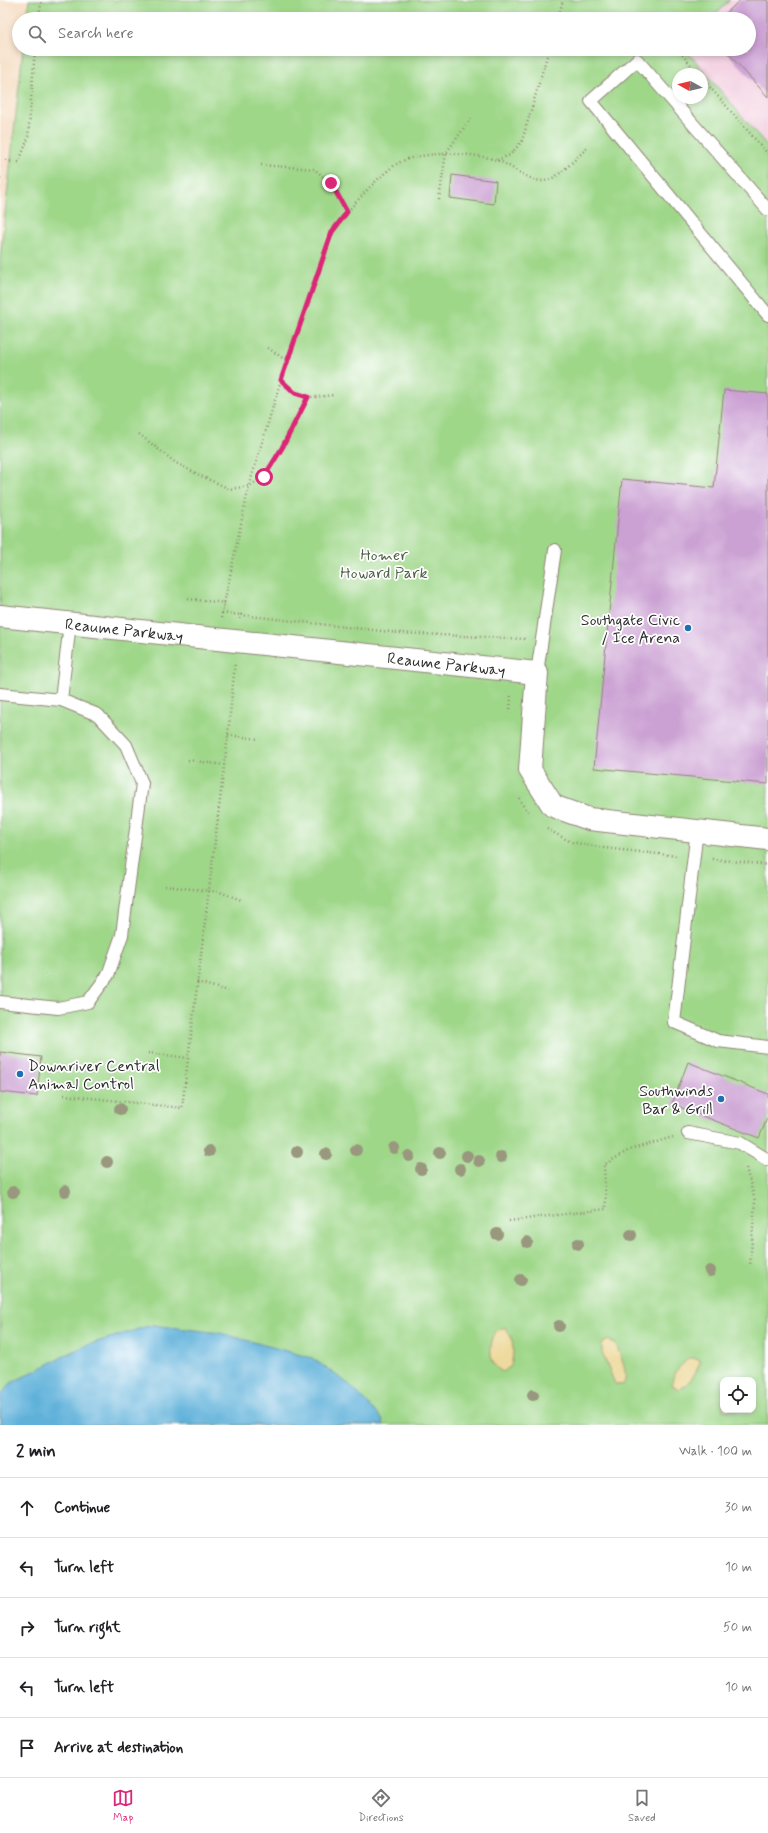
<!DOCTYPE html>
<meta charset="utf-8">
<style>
:root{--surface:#fff;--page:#f6f6f6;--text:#202124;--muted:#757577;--line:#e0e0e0;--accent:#db2777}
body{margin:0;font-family:Mynerve,sans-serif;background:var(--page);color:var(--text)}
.controls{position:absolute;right:12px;bottom:12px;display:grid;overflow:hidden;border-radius:8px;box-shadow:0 2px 6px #0003}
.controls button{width:36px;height:36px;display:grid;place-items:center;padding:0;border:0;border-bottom:1px solid var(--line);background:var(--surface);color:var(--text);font:20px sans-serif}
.compass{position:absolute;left:672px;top:68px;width:36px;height:36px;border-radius:50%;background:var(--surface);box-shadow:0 2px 6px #0003;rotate:278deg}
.stop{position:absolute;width:12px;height:12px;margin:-9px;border:3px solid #db2777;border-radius:50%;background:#fff}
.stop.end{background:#db2777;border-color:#fff;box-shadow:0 1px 4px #0008}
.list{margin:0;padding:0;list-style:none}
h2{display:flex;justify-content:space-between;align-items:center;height:52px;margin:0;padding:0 16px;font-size:17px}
h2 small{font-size:13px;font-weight:400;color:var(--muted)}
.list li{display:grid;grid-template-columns:26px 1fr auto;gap:12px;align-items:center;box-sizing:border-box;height:60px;padding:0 16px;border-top:1px solid var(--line)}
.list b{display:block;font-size:15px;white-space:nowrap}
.list em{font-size:13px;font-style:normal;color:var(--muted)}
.icon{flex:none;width:22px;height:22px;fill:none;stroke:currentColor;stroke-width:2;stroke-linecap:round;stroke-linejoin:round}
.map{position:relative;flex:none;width:768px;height:1425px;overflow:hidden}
.search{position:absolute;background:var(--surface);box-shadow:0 2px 6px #0003;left:12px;right:12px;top:12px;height:44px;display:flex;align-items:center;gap:10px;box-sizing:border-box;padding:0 14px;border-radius:22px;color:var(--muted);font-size:15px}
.sheet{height:352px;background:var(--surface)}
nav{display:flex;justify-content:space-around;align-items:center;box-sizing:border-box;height:56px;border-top:1px solid var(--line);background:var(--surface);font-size:11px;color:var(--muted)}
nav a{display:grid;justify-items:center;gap:2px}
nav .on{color:var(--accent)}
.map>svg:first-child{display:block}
.built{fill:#f3cfe0}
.green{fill:#9fd789;stroke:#65815a;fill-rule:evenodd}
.sand{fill:#eeda9e;stroke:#8c8264}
.water{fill:#5eb1da;stroke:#446e82}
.building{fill:#cba0d3}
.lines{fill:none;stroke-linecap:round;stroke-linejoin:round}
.service-casing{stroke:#908375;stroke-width:14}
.minor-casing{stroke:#908375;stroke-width:24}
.path{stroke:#908375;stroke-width:2.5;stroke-dasharray:1 3;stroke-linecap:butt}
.service{stroke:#fff;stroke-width:12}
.minor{stroke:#fff;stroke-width:22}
.tree{fill:#99977d}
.route{stroke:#db2777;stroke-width:5}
.poi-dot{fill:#1f6fb2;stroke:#fff;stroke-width:1.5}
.labels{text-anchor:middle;stroke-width:3.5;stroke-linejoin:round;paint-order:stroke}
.park-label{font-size:16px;fill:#4e5f47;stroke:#fff}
.poi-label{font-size:16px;fill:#2b2b2b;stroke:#fff;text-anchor:end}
.street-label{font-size:16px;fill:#2b2b2b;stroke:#fff}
</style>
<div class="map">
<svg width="768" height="1425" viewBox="0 0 768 1425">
<rect width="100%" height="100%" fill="#fff"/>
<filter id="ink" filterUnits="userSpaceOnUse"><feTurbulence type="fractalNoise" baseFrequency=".025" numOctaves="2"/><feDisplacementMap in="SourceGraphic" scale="8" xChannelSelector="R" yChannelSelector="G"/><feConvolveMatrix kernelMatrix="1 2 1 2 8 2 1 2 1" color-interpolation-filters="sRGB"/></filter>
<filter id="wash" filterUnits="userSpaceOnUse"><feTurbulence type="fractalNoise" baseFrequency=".012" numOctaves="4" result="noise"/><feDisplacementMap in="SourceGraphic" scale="16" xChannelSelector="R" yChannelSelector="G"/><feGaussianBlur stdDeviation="0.9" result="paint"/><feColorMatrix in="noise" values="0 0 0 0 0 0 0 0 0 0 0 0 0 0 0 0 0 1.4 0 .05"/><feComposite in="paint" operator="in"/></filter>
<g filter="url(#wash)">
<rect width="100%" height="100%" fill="#f5dbbf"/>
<polygon class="built" points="730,0 768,0 768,147 685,49 749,49 749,19 710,19"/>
<g class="green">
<polygon points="29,0 730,0 710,19 27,19"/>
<path d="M23,49H685L768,147V1425H0V259ZM678,74H702V98H678ZM723,1380H753V1410H723Z"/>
</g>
<g class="sand">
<path d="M505,1327C515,1339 514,1352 511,1366L503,1372C487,1365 489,1344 496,1331Z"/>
<path d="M608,1340L616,1344C620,1356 630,1374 623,1385L615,1384L602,1353V1344Z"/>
<path d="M689,1358H696L700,1360C698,1371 690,1383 680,1389L673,1386C670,1373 681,1366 689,1358Z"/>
</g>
<polygon class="water" points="152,1325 220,1333 312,1358 350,1385 382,1419 384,1425 0,1425 0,1396 11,1383 84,1346"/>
<g id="blocks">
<g class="building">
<polygon points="740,0 768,0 768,97 724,49 749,49 749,19 720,19"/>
<polygon points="452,175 496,181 494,204 450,198"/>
<polygon points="724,390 768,394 768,784 594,768 622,479 714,488"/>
<polygon points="0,1052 41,1057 37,1096 0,1092"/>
<polygon points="688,1062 768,1094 768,1116 759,1138 672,1104"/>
</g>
</g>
</g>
<g filter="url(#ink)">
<use href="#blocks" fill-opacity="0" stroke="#908375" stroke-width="1"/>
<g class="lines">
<defs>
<g id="service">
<polyline points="768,210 637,60 591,101 768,315"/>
<polyline points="537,673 555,550"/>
<polyline points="0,694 61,700 98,715 126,745 142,783 122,935 108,975 88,1002 58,1008 0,1002"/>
<polyline points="61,700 70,623"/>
<polyline points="697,830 674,1022 718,1041 768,1047"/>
<polyline points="688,1133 740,1143 768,1160"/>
</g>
<g id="minor">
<path id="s1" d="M0,616L537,673L530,770L553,806L589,819L768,839"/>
</g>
</defs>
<use href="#service" class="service-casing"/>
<use href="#minor" class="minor-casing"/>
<g class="path">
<polyline points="38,19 42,0"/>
<polyline points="558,19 563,0"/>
<polyline points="677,49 699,74"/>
<polyline points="702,78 768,154"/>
<polyline points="497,160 510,155 522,141 549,49"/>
<polyline points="6,161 19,162 28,138 35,49"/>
<polyline points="261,165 314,169 331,183 347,212"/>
<polyline points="0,178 4,178"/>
<polyline points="439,199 446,153 471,118"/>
<polyline points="268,348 287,361"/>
<path d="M281,380C303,401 305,398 334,395"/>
<polyline points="139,434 176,463 201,476 230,489 249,486 264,477 282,448 308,397"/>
<polyline points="188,599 225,603"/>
<polyline points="222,613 241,615"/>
<path d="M221,618L249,486L281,380L332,232C348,210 373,181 395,165C417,150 472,152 496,160C512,165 527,181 544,181C557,180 577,157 587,148"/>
<polyline points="240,619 241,615 399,633 525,639"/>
<polyline points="510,713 511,694"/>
<polyline points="228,735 258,739"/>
<polyline points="188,760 224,765"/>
<polyline points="519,798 524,807 529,812"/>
<polyline points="547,829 571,842 604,848 677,856"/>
<polyline points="712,859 768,865"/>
<polyline points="165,886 220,892 241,900"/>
<polyline points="197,982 228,991"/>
<polyline points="148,1053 188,1058"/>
<polyline points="64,1095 182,1108 228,735 235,662"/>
<polyline points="746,1168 755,1201 750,1266"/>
<polyline points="509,1221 606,1209 604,1165 629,1150 673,1137"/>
</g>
<use href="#service" class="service"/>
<use href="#minor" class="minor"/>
</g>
<g class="tree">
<circle cx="120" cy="1109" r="6"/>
<circle cx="394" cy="1148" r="6"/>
<circle cx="356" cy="1150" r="6"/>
<circle cx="209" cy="1151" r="6"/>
<circle cx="297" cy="1152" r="6"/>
<circle cx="440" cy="1153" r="6"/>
<circle cx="326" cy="1154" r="6"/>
<circle cx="409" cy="1156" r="6"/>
<circle cx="467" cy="1156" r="6"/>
<circle cx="501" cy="1157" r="6"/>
<circle cx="479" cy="1161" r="6"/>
<circle cx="107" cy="1162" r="6"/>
<circle cx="421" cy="1169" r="6"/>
<circle cx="460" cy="1169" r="6"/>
<circle cx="65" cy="1191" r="6"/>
<circle cx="13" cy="1192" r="6"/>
<circle cx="497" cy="1234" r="6"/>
<circle cx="631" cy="1235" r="6"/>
<circle cx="527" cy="1242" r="6"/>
<circle cx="578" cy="1244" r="6"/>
<circle cx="710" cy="1271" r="6"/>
<circle cx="521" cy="1280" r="6"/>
<circle cx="559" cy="1326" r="6"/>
<circle cx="533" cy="1395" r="6"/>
</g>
</g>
<g class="lines" filter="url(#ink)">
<polyline class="route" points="264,477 282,448 308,397 295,393 281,380 332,232 347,212 331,183"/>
</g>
<g class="poi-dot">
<circle cx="688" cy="628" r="4"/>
<circle cx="20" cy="1074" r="4"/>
<circle cx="721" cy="1099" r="4"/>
</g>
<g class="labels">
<g class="park-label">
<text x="384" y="560">Homer<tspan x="384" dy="18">Howard Park</tspan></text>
</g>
<g class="poi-label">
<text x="680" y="625">Southgate Civic<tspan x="680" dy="18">/ Ice Arena</tspan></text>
<text x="28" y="1071" text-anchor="start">Downriver Central<tspan x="28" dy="18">Animal Control</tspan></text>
<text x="713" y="1096">Southwinds<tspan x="713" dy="18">Bar &amp; Grill</tspan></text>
</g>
<g class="street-label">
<text dy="6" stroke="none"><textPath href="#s1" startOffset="125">Reaume Parkway</textPath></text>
<text dy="6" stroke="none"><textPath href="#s1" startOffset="449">Reaume Parkway</textPath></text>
</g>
</g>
</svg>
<div class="controls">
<button><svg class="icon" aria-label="locate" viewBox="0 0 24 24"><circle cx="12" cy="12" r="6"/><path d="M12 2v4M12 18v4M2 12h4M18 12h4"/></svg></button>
</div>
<svg class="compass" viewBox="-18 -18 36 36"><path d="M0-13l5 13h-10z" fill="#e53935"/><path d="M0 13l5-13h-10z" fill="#757577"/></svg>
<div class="stop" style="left:264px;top:477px"></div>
<div class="stop end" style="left:331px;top:183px"></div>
<div class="search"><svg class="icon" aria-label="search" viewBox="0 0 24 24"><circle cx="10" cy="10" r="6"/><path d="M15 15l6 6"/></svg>Search here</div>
</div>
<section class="sheet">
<h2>2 min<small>Walk · 100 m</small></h2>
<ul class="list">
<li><svg class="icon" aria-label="ahead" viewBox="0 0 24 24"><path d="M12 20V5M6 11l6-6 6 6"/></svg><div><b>Continue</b></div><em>30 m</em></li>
<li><svg class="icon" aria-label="left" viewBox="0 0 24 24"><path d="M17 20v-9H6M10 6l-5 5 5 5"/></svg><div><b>Turn left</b></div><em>10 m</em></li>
<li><svg class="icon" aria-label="right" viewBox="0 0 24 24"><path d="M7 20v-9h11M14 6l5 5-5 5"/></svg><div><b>Turn right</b></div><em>50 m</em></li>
<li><svg class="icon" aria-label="left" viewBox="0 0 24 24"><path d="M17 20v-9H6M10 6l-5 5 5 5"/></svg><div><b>Turn left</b></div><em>10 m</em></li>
<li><svg class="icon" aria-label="arrive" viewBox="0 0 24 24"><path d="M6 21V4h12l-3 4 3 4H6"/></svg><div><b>Arrive at destination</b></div></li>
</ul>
</section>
<nav>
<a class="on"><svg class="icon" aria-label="map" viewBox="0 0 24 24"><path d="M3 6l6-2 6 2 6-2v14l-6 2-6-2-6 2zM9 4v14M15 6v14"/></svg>Map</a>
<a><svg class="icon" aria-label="directions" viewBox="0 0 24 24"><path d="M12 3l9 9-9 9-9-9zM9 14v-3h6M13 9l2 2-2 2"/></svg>Directions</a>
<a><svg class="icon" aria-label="saved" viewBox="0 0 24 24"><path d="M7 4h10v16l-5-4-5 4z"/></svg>Saved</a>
</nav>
